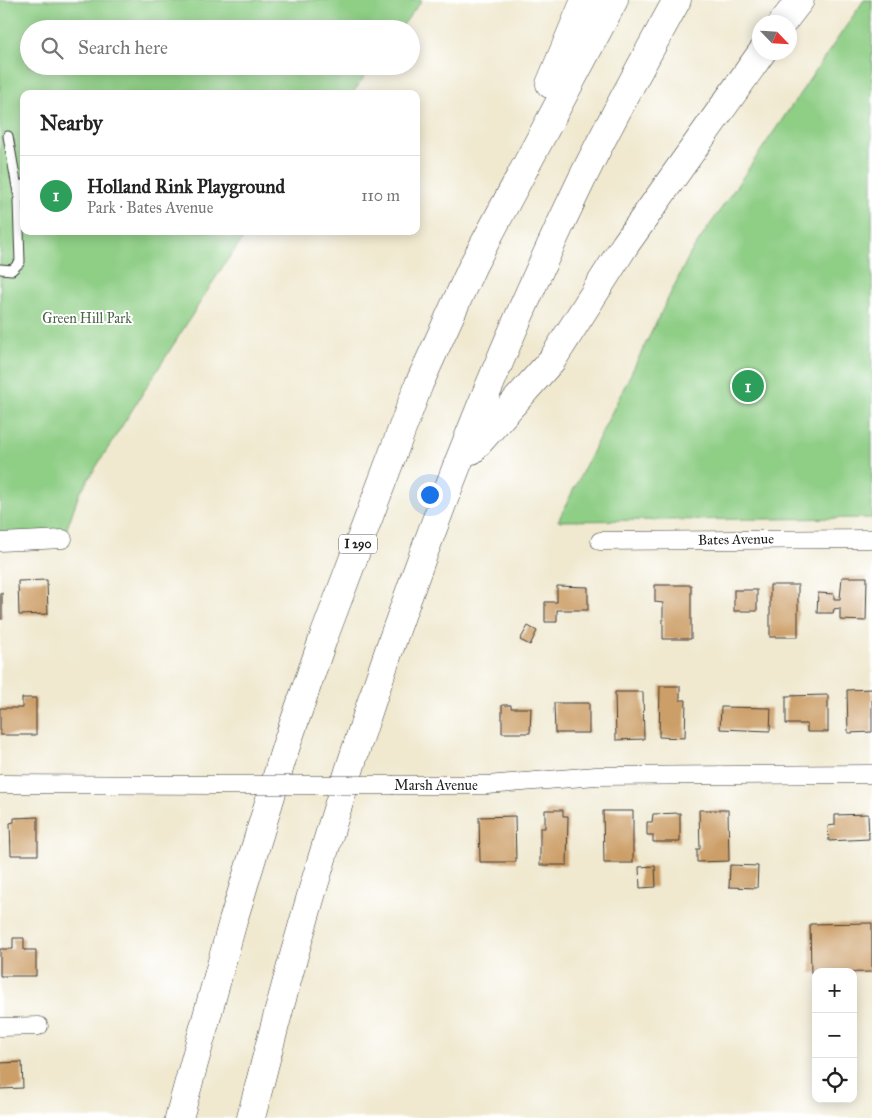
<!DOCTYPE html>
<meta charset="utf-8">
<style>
:root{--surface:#fff;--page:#f6f6f6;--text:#222;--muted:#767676;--line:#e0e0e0;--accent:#d1495b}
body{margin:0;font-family:"IM FELL Great Primer",serif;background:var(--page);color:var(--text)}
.controls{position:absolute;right:15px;bottom:15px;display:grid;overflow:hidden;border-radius:10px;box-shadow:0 2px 12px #0003}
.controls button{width:45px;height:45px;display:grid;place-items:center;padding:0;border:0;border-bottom:1px solid var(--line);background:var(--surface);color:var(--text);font:25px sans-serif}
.compass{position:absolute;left:752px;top:15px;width:45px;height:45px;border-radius:50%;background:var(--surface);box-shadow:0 2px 12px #0003;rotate:115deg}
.you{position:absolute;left:429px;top:494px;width:18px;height:18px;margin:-12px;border:4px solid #fff;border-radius:50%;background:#1a73e8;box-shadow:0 0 0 8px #1a73e833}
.badge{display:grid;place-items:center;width:32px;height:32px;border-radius:50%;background:var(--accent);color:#fff;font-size:16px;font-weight:700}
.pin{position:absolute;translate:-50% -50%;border:2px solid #fff;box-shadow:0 1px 5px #0006}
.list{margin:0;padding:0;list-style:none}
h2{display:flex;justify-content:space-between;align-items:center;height:65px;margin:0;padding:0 20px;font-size:21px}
h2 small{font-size:16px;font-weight:400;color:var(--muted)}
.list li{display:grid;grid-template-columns:32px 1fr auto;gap:15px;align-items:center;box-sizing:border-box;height:80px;padding:0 20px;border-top:1px solid var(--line)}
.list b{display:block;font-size:19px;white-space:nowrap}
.list p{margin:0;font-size:16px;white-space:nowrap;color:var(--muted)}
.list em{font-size:16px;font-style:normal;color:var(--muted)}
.icon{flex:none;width:28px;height:28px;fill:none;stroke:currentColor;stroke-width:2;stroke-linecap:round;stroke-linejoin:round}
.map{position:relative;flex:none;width:872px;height:1118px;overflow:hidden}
.search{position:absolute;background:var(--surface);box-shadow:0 2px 12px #0003;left:20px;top:20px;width:400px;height:55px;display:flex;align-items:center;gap:12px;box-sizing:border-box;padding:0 18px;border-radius:28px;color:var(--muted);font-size:19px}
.panel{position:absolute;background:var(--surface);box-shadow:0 2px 12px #0003;left:20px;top:90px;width:400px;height:145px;border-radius:10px}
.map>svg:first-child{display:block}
.green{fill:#8ece85;stroke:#557550}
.building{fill:#cc9f67}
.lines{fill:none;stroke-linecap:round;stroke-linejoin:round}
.service-casing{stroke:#3c3b37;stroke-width:11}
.minor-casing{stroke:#3c3b37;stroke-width:19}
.motorway-casing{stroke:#3c3b37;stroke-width:29}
.service{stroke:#fff;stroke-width:9}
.minor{stroke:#fff;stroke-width:18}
.motorway{stroke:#fff;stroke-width:28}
.minor-bridge-casing{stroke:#3c3b37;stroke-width:19;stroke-linecap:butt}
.minor-bridge{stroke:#fff;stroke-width:18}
.labels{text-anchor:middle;stroke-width:4;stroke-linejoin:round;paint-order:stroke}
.shield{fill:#fff;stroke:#606060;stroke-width:1}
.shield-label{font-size:12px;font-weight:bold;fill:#1c1c1c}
.park-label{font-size:14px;fill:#4a6346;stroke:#fff}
.street-label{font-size:14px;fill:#1c1c1c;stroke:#fff}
</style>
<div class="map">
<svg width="872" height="1118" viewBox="0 0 872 1118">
<rect width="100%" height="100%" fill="#fff"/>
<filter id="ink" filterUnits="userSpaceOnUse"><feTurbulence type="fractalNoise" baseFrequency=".02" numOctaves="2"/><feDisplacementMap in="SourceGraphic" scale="10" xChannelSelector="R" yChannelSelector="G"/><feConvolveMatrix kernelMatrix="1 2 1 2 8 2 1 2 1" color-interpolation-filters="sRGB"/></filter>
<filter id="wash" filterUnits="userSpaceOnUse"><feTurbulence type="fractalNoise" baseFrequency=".0096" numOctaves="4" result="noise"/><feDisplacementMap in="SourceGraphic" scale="20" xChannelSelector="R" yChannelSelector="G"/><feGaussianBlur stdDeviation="1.12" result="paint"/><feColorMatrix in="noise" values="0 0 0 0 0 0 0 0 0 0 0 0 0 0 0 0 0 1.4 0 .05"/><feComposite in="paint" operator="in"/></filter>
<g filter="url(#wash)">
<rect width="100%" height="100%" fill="#f0e9d0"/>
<g class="green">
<polygon points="0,0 422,0 400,29 29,29 29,66 372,66 352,94 24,94 24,231 249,231 225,263 79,494 63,539 0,542"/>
<polygon points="864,0 872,0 872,518 558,521 690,254"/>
</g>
<g id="blocks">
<g class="building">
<polygon points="842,577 867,577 866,621 840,620 840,608 834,609 833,613 817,613 818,593 834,594 834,599 840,599"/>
<polygon points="47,580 48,614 19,615 18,581"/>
<polygon points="655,585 691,585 691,639 663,639 663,603 655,602"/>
<rect x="770" y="585" width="28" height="52"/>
<polygon points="557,586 588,587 588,610 557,610 557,622 545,622 545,602 557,602"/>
<rect x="734" y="590" width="23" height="21"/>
<rect x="0" y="593" width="2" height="26"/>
<polygon points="528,626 537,631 530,645 520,640"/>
<polygon points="660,686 680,686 680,700 686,700 685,738 659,737"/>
<polygon points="872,689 872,732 848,733 847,690"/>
<polygon points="615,692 643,692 644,739 616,740"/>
<polygon points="828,695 828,732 807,732 807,724 786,724 786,696"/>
<polygon points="22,698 36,698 36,735 0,735 0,708 22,708"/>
<polygon points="554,703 589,703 589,733 555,733"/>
<polygon points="502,705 511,705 511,708 531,708 530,733 502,733"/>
<polygon points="721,707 771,708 770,731 720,729"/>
<polygon points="545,810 563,810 563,816 568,816 567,865 540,865 540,828 545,828"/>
<polygon points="699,810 728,810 729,861 697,862 697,849 700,849"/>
<polygon points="603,811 633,811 633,863 604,863"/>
<polygon points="680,813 680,842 653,842 653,835 647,835 647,822 652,822 653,814"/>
<polygon points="868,814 869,839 829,841 828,826 835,825 835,815"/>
<polygon points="515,816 516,862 480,862 479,817"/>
<polygon points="38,817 38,855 11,855 10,823 14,822 14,818"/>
<polygon points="730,865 758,866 757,888 729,887"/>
<polygon points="655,866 656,887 640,888 639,867"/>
<polygon points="872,923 872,972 811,973 810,924"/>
<polygon points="13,938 24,938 24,950 36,950 36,976 0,976 0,949 13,949"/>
<polygon points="22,1062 23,1088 0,1089 0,1063"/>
</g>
</g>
</g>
<g filter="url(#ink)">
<use href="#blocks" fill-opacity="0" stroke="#3c3b37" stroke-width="1"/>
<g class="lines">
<defs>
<g id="service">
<polyline points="8,136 18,193"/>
<polyline points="0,269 12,270 20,262 18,201 24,184"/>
</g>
<g id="minor">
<polyline points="600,541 872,539"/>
<polyline points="0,542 63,539"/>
<polyline points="0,784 215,785"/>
<polyline points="394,785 487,785 596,776 872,774"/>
<polyline points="0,1027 39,1026"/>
</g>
<g id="motorway">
<polyline points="783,22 800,0"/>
<polyline points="550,84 585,0"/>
<polyline points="472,450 552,360 625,245 762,52"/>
<polyline points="179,1118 233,921 286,746 323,639 419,384 473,265 614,0"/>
<path d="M251,1118C331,797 437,480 581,181C611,120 644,60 677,0"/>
</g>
</defs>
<use href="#service" class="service-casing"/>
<use href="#minor" class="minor-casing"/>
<use href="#motorway" class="motorway-casing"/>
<use href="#service" class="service"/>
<use href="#minor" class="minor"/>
<use href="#motorway" class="motorway"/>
<defs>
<polyline id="minor-bridge" points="215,785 394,785"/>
</defs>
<use href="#minor-bridge" class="minor-bridge-casing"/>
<use href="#minor-bridge" class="minor-bridge"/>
</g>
</g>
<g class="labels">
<rect class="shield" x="339" y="534.5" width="38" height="19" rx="4"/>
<g class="shield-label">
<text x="358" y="548">I 290</text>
</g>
<g class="park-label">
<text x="87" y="323">Green Hill Park</text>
</g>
<g class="street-label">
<text transform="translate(736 539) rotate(-1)" y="5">Bates Avenue</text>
<text x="436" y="790">Marsh Avenue</text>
</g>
</g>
</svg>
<div class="controls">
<button>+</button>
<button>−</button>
<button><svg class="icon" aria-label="locate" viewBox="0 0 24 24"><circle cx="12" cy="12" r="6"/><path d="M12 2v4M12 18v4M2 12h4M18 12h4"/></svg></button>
</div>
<svg class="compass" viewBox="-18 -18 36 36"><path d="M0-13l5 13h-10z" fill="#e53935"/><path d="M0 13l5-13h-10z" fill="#767676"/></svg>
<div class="you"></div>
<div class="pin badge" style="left:748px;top:386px;background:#2e9e5b">1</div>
<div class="search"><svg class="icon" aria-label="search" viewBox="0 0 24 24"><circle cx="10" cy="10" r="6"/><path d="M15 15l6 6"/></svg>Search here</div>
<section class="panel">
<h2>Nearby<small></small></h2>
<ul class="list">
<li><span class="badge" style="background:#2e9e5b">1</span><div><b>Holland Rink Playground</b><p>Park · Bates Avenue</p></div><em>110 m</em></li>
</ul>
</section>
</div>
